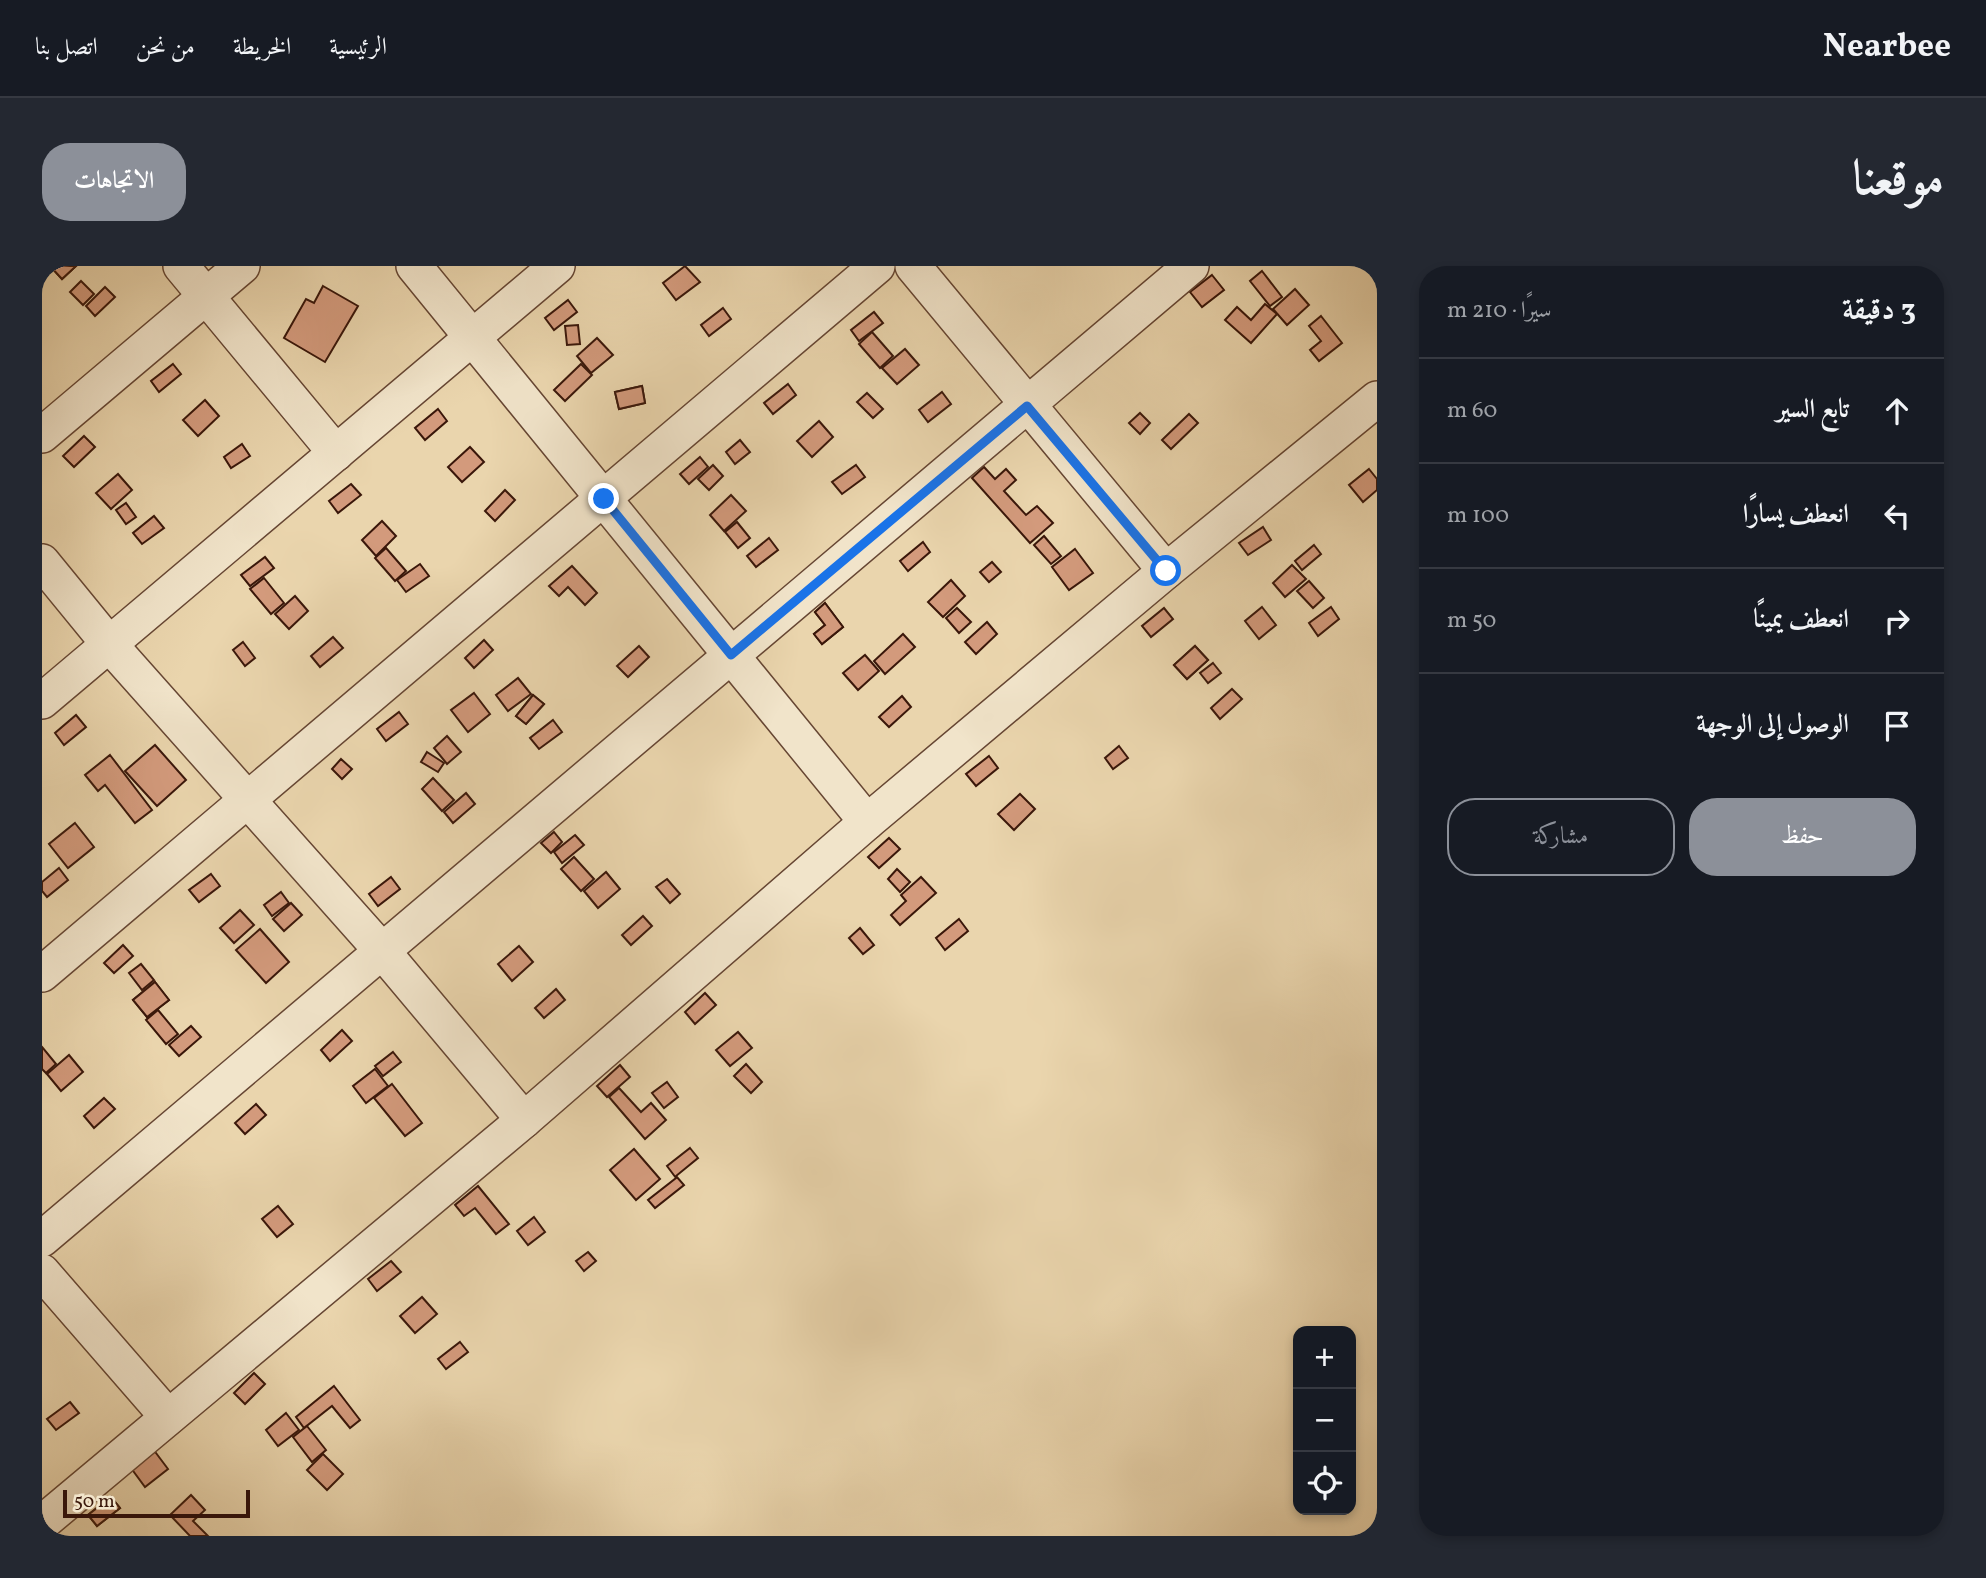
<!DOCTYPE html>
<html lang="ar">
<meta charset="utf-8">
<style>
:root{--surface:#171b24;--page:#242831;--text:#f1f3f6;--muted:#9ea1a6;--line:#363941;--accent:#8c9099}
body{margin:0;font-family:Vollkorn,Amiri,serif;background:var(--page);color:var(--text);direction:rtl}
.controls{position:absolute;right:21px;bottom:21px;display:grid;overflow:hidden;border-radius:14px;box-shadow:0 4px 10px #0003}
.controls button{width:63px;height:63px;display:grid;place-items:center;padding:0;border:0;border-bottom:2px solid var(--line);background:var(--surface);color:var(--text);font:35px sans-serif}
.scale{position:absolute;left:21px;bottom:18px;width:187px;box-sizing:border-box;padding-left:7px;border:4px solid #3a170a;border-top:0;font-size:19px;line-height:24px;white-space:nowrap;color:#3a170a;-webkit-text-stroke:5px #f1e4ca;paint-order:stroke}
.stop{position:absolute;width:21px;height:21px;margin:-16px;border:5px solid #1a73e8;border-radius:50%;background:#fff}
.stop.end{background:#1a73e8;border-color:#fff;box-shadow:0 2px 7px #0008}
.list{margin:0;padding:0;list-style:none}
h2{display:flex;justify-content:space-between;align-items:center;height:91px;margin:0;padding:0 28px;font-size:30px}
h2 small{font-size:23px;font-weight:400;color:var(--muted)}
.list li{display:grid;grid-template-columns:46px 1fr auto;gap:21px;align-items:center;box-sizing:border-box;height:105px;padding:0 28px;border-top:2px solid var(--line)}
.list b{display:block;font-size:26px;white-space:nowrap}
.list em{font-size:23px;font-style:normal;color:var(--muted)}
.actions{display:flex;gap:14px;padding:21px 28px}
.actions a{flex:1;padding:16px 0;border:2px solid var(--accent);border-radius:28px;text-align:center;font-size:24px;color:var(--accent)}
.actions .main{background:var(--accent);color:#fff}
.icon{flex:none;width:38px;height:38px;fill:none;stroke:currentColor;stroke-width:2;stroke-linecap:round;stroke-linejoin:round}
.map{position:relative;flex:none;width:1335px;height:1270px;overflow:hidden;direction:ltr;border-radius:28px}
header{display:flex;align-items:center;gap:42px;box-sizing:border-box;height:98px;padding:0 35px;background:var(--surface);border-bottom:2px solid var(--line)}
header strong{font-size:33px}
nav{display:flex;gap:38px;margin-inline-start:auto;font-size:24px}
.intro{display:flex;align-items:center;justify-content:space-between;box-sizing:border-box;height:168px;padding:0 42px}
h1{margin:0;font-size:49px}
.button{padding:18px 32px;border-radius:28px;background:var(--accent);color:#fff;font-size:24px;font-weight:700}
main{display:flex;gap:42px;padding:0 42px}
aside{flex:1;background:var(--surface);border-radius:28px;box-shadow:0 4px 10px #0003}
.map>svg:first-child{display:block}
.building{fill:#d39a7c;stroke:#3a170a;stroke-width:2}
.lines{fill:none;stroke-linecap:round;stroke-linejoin:round}
.minor-casing{stroke:#664633;stroke-width:38}
.minor{stroke:#f1e4ca;stroke-width:35}
.route{stroke:#1a73e8;stroke-width:9}
</style>
<header>
<strong>Nearbee</strong>
<nav><a>الرئيسية</a><a>الخريطة</a><a>من نحن</a><a>اتصل بنا</a></nav>
</header>
<div class="intro"><h1>موقعنا</h1><a class="button">الاتجاهات</a></div>
<main>
<aside>
<h2>3 دقيقة<small>سيرًا · 210 m</small></h2>
<ul class="list">
<li><svg class="icon" aria-label="ahead" viewBox="0 0 24 24"><path d="M12 20V5M6 11l6-6 6 6"/></svg><div><b>تابع السير</b></div><em>60 m</em></li>
<li><svg class="icon" aria-label="left" viewBox="0 0 24 24"><path d="M17 20v-9H6M10 6l-5 5 5 5"/></svg><div><b>انعطف يسارًا</b></div><em>100 m</em></li>
<li><svg class="icon" aria-label="right" viewBox="0 0 24 24"><path d="M7 20v-9h11M14 6l5 5-5 5"/></svg><div><b>انعطف يمينًا</b></div><em>50 m</em></li>
<li><svg class="icon" aria-label="arrive" viewBox="0 0 24 24"><path d="M6 21V4h12l-3 4 3 4H6"/></svg><div><b>الوصول إلى الوجهة</b></div></li>
</ul>
<div class="actions"><a class="main">حفظ</a><a>مشاركة</a></div>
</aside>
<div class="map">
<svg width="1335" height="1270" viewBox="0 0 1335 1270">
<rect width="100%" height="100%" fill="#ead5ad"/>
<filter id="stains"><feTurbulence type="fractalNoise" baseFrequency=".00286" numOctaves="4"/><feColorMatrix values="0 0 0 0 .2 0 0 0 0 .09 0 0 0 0 .02 0 0 0 .5 -.17"/></filter>
<radialGradient id="worn" r=".72"><stop offset=".6" stop-color="#630" stop-opacity="0"/><stop offset="1" stop-color="#630" stop-opacity=".3"/></radialGradient>
<g class="building">
<polygon points="8,0 34,0 20,13"/>
<polygon points="8,0 34,0 20,13"/>
<polygon points="643,0 658,16 634,34 621,17"/>
<polygon points="1220,5 1240,31 1228,40 1208,15"/>
<polygon points="1170,9 1182,24 1160,41 1148,26"/>
<polygon points="39,15 52,28 41,39 28,26"/>
<polygon points="281,20 316,40 283,96 242,72 264,33 272,37"/>
<polygon points="63,21 73,31 53,50 44,40"/>
<polygon points="1253,23 1267,39 1245,59 1231,43"/>
<polygon points="526,34 535,46 512,64 503,52"/>
<polygon points="1223,38 1235,48 1209,77 1183,54 1195,41 1209,54"/>
<polygon points="681,42 689,53 667,70 659,59"/>
<polygon points="832,46 841,57 817,75 809,64"/>
<polygon points="1279,50 1300,77 1277,95 1268,84 1279,75 1267,60"/>
<polygon points="536,59 538,78 525,79 523,60"/>
<polygon points="830,66 851,90 838,102 817,78"/>
<polygon points="555,72 571,89 549,107 535,90"/>
<polygon points="863,83 877,99 855,118 840,102"/>
<polygon points="131,98 139,108 117,126 109,115"/>
<polygon points="539,98 550,109 523,135 512,124"/>
<polygon points="746,118 754,129 731,148 722,137"/>
<polygon points="600,120 603,137 577,143 573,126"/>
<polygon points="600,120 603,137 577,143 573,126"/>
<polygon points="900,126 909,138 886,156 877,144"/>
<polygon points="825,127 841,143 831,152 815,136"/>
<polygon points="163,134 177,150 156,170 141,154"/>
<polygon points="396,143 405,155 383,174 373,162"/>
<polygon points="1098,147 1108,157 1098,168 1087,157"/>
<polygon points="1147,148 1156,157 1129,183 1120,174"/>
<polygon points="777,155 791,171 770,191 755,175"/>
<polygon points="42,170 53,181 32,201 21,190"/>
<polygon points="698,174 708,186 693,198 684,186"/>
<polygon points="200,178 208,190 189,202 182,191"/>
<polygon points="428,181 442,196 420,216 406,201"/>
<polygon points="658,191 666,201 647,218 638,208"/>
<polygon points="671,199 681,210 667,224 656,213"/>
<polygon points="814,199 823,211 800,228 790,216"/>
<polygon points="942,201 953,213 964,203 974,214 962,225 984,249 995,240 1011,257 988,277 930,212"/>
<polygon points="1327,203 1335,213 1335,224 1321,236 1307,219"/>
<polygon points="76,208 90,224 69,243 54,227"/>
<polygon points="309,218 319,229 296,247 287,235"/>
<polygon points="463,224 473,234 453,255 443,245"/>
<polygon points="689,229 704,245 682,265 668,249"/>
<polygon points="84,237 94,251 84,258 74,244"/>
<polygon points="112,250 122,262 100,278 91,267"/>
<polygon points="340,255 354,270 334,290 320,274"/>
<polygon points="695,256 708,272 696,282 683,266"/>
<polygon points="1221,261 1229,274 1206,289 1197,277"/>
<polygon points="1002,270 1019,290 1009,298 992,279"/>
<polygon points="727,272 736,284 714,301 705,290"/>
<polygon points="881,276 888,286 866,305 858,295"/>
<polygon points="1272,279 1279,288 1260,304 1253,295"/>
<polygon points="344,282 364,305 353,315 333,292"/>
<polygon points="1033,283 1051,307 1027,324 1010,301"/>
<polygon points="223,291 232,302 208,320 199,309"/>
<polygon points="950,296 959,306 947,316 938,306"/>
<polygon points="378,298 387,310 364,326 355,314"/>
<polygon points="1250,299 1264,313 1243,331 1231,317"/>
<polygon points="530,300 555,327 543,339 526,321 517,330 507,320"/>
<polygon points="222,312 242,337 229,348 208,323"/>
<polygon points="909,314 923,330 901,351 886,336"/>
<polygon points="1267,315 1282,332 1271,342 1255,325"/>
<polygon points="253,330 266,345 247,363 233,348"/>
<polygon points="783,337 801,361 780,378 772,368 783,359 773,346"/>
<polygon points="783,337 801,361 780,378 772,368 783,359 773,346"/>
<polygon points="1220,341 1234,359 1217,373 1203,355"/>
<polygon points="1289,341 1297,353 1276,370 1267,357"/>
<polygon points="915,342 929,356 917,367 904,352"/>
<polygon points="1122,342 1131,353 1109,371 1100,360"/>
<polygon points="945,356 955,368 934,388 923,376"/>
<polygon points="861,368 873,381 843,408 832,395"/>
<polygon points="291,371 301,382 278,401 269,390"/>
<polygon points="442,374 451,384 432,402 423,392"/>
<polygon points="201,376 213,392 203,400 191,384"/>
<polygon points="597,380 607,391 586,411 575,400"/>
<polygon points="1153,380 1166,394 1145,413 1132,399"/>
<polygon points="1153,380 1166,394 1145,413 1132,399"/>
<polygon points="823,389 837,405 816,424 801,407"/>
<polygon points="1171,397 1179,407 1166,417 1158,407"/>
<polygon points="476,412 489,428 466,445 454,429"/>
<polygon points="1190,423 1200,433 1178,453 1169,442"/>
<polygon points="432,427 448,448 426,466 409,444"/>
<polygon points="491,429 502,438 484,458 474,450"/>
<polygon points="491,429 502,438 484,458 474,450"/>
<polygon points="860,430 869,441 847,461 837,451"/>
<polygon points="357,446 366,458 344,475 335,463"/>
<polygon points="34,449 44,461 22,479 13,467"/>
<polygon points="511,454 520,466 497,483 488,472"/>
<polygon points="405,470 419,486 405,498 392,482"/>
<polygon points="113,479 144,514 115,540 83,505"/>
<polygon points="1077,480 1086,492 1071,503 1063,492"/>
<polygon points="385,486 402,497 396,506 379,496"/>
<polygon points="68,489 110,544 93,557 63,519 56,525 43,509"/>
<polygon points="947,490 956,502 934,520 924,508"/>
<polygon points="299,493 310,503 300,513 290,503"/>
<polygon points="391,512 412,534 400,545 380,523"/>
<polygon points="424,527 433,538 411,557 402,546"/>
<polygon points="978,528 993,543 972,564 956,548"/>
<polygon points="33,557 52,581 26,602 7,578"/>
<polygon points="512,566 520,576 509,587 499,577"/>
<polygon points="533,569 542,579 520,597 512,586"/>
<polygon points="847,572 858,583 837,602 826,591"/>
<polygon points="532,591 552,613 539,625 519,603"/>
<polygon points="17,602 26,614 5,631 0,625 0,616"/>
<polygon points="855,603 868,616 858,626 846,613"/>
<polygon points="564,606 578,623 556,642 542,625"/>
<polygon points="169,608 178,620 157,636 147,624"/>
<polygon points="349,611 358,623 336,640 327,628"/>
<polygon points="879,611 894,627 858,659 849,649 864,635 859,629"/>
<polygon points="625,613 638,628 628,637 614,621"/>
<polygon points="239,626 247,637 230,650 222,639"/>
<polygon points="249,637 260,649 242,665 231,653"/>
<polygon points="198,644 212,659 192,677 178,662"/>
<polygon points="601,650 610,660 589,679 580,669"/>
<polygon points="917,653 926,665 903,684 894,672"/>
<polygon points="818,662 832,679 821,688 807,672"/>
<polygon points="218,663 247,696 224,717 194,684"/>
<polygon points="81,679 91,690 72,707 62,697"/>
<polygon points="477,680 491,696 470,715 456,698"/>
<polygon points="99,698 112,714 100,724 87,707"/>
<polygon points="113,716 127,734 105,751 91,734"/>
<polygon points="113,716 127,734 105,751 91,734"/>
<polygon points="514,723 523,734 502,752 493,742"/>
<polygon points="663,727 674,739 653,758 643,746"/>
<polygon points="116,744 136,768 124,778 104,754"/>
<polygon points="149,760 159,771 137,790 127,779"/>
<polygon points="300,764 310,775 288,795 279,784"/>
<polygon points="696,766 710,782 688,800 674,784"/>
<polygon points="0,781 14,798 4,807 0,803"/>
<polygon points="351,786 359,796 341,810 333,800"/>
<polygon points="27,789 41,806 19,825 5,808"/>
<polygon points="704,798 720,816 709,827 692,810"/>
<polygon points="578,799 588,811 565,831 555,820"/>
<polygon points="333,803 346,820 324,837 311,820"/>
<polygon points="625,816 636,831 622,842 610,827"/>
<polygon points="350,818 380,857 363,870 332,832"/>
<polygon points="577,822 599,846 609,837 624,854 603,873 567,831"/>
<polygon points="62,832 73,843 52,862 42,850"/>
<polygon points="214,838 224,849 203,868 193,857"/>
<polygon points="648,882 656,892 634,910 642,919 613,942 606,934 634,912 625,900"/>
<polygon points="592,883 618,913 594,934 568,904"/>
<polygon points="436,920 467,958 454,968 433,942 422,950 413,939"/>
<polygon points="236,940 251,958 235,971 220,953"/>
<polygon points="492,951 503,966 486,979 475,965"/>
<polygon points="546,986 554,995 542,1005 534,995"/>
<polygon points="349,995 359,1006 335,1025 326,1013"/>
<polygon points="380,1031 395,1048 373,1067 358,1050"/>
<polygon points="418,1076 426,1086 404,1103 396,1093"/>
<polygon points="212,1107 223,1118 203,1138 192,1127"/>
<polygon points="292,1120 318,1154 308,1162 290,1140 262,1162 254,1151"/>
<polygon points="28,1136 37,1147 14,1164 5,1153"/>
<polygon points="244,1147 257,1164 236,1180 224,1164"/>
<polygon points="265,1160 284,1184 270,1196 251,1171"/>
<polygon points="108,1179 126,1203 103,1221 86,1198"/>
<polygon points="281,1188 301,1208 285,1224 265,1204"/>
<polygon points="149,1229 163,1244 151,1255 166,1270 148,1270 128,1249"/>
<polygon points="69,1231 78,1242 55,1260 46,1249"/>
<polygon points="69,1231 78,1242 55,1260 46,1249"/>
</g>
<g class="lines">
<defs>
<g id="minor">
<polyline points="139,0 294,187"/>
<polyline points="372,0 825,556"/>
<polyline points="871,0 1124,305"/>
<polyline points="0,169 200,0"/>
<polyline points="0,296 67,378 341,686 482,854"/>
<polyline points="0,435 515,0"/>
<polyline points="0,708 835,0"/>
<polyline points="0,973 1149,0"/>
<polyline points="0,1006 126,1151"/>
<polyline points="0,1257 482,854 825,556 1124,305 1335,133"/>
</g>
</defs>
<use href="#minor" class="minor-casing"/>
<use href="#minor" class="minor"/>
</g>
<g class="lines">
<polyline class="route" points="562,233 689,389 985,140 1124,305"/>
</g>
<rect width="100%" height="100%" filter="url(#stains)"/>
<rect width="100%" height="100%" fill="url(#worn)"/>
</svg>
<div class="controls">
<button>+</button>
<button>−</button>
<button><svg class="icon" aria-label="locate" viewBox="0 0 24 24"><circle cx="12" cy="12" r="6"/><path d="M12 2v4M12 18v4M2 12h4M18 12h4"/></svg></button>
</div>
<div class="scale">50 m</div>
<div class="stop" style="left:1124px;top:305px"></div>
<div class="stop end" style="left:562px;top:233px"></div>
</div>
</main>
